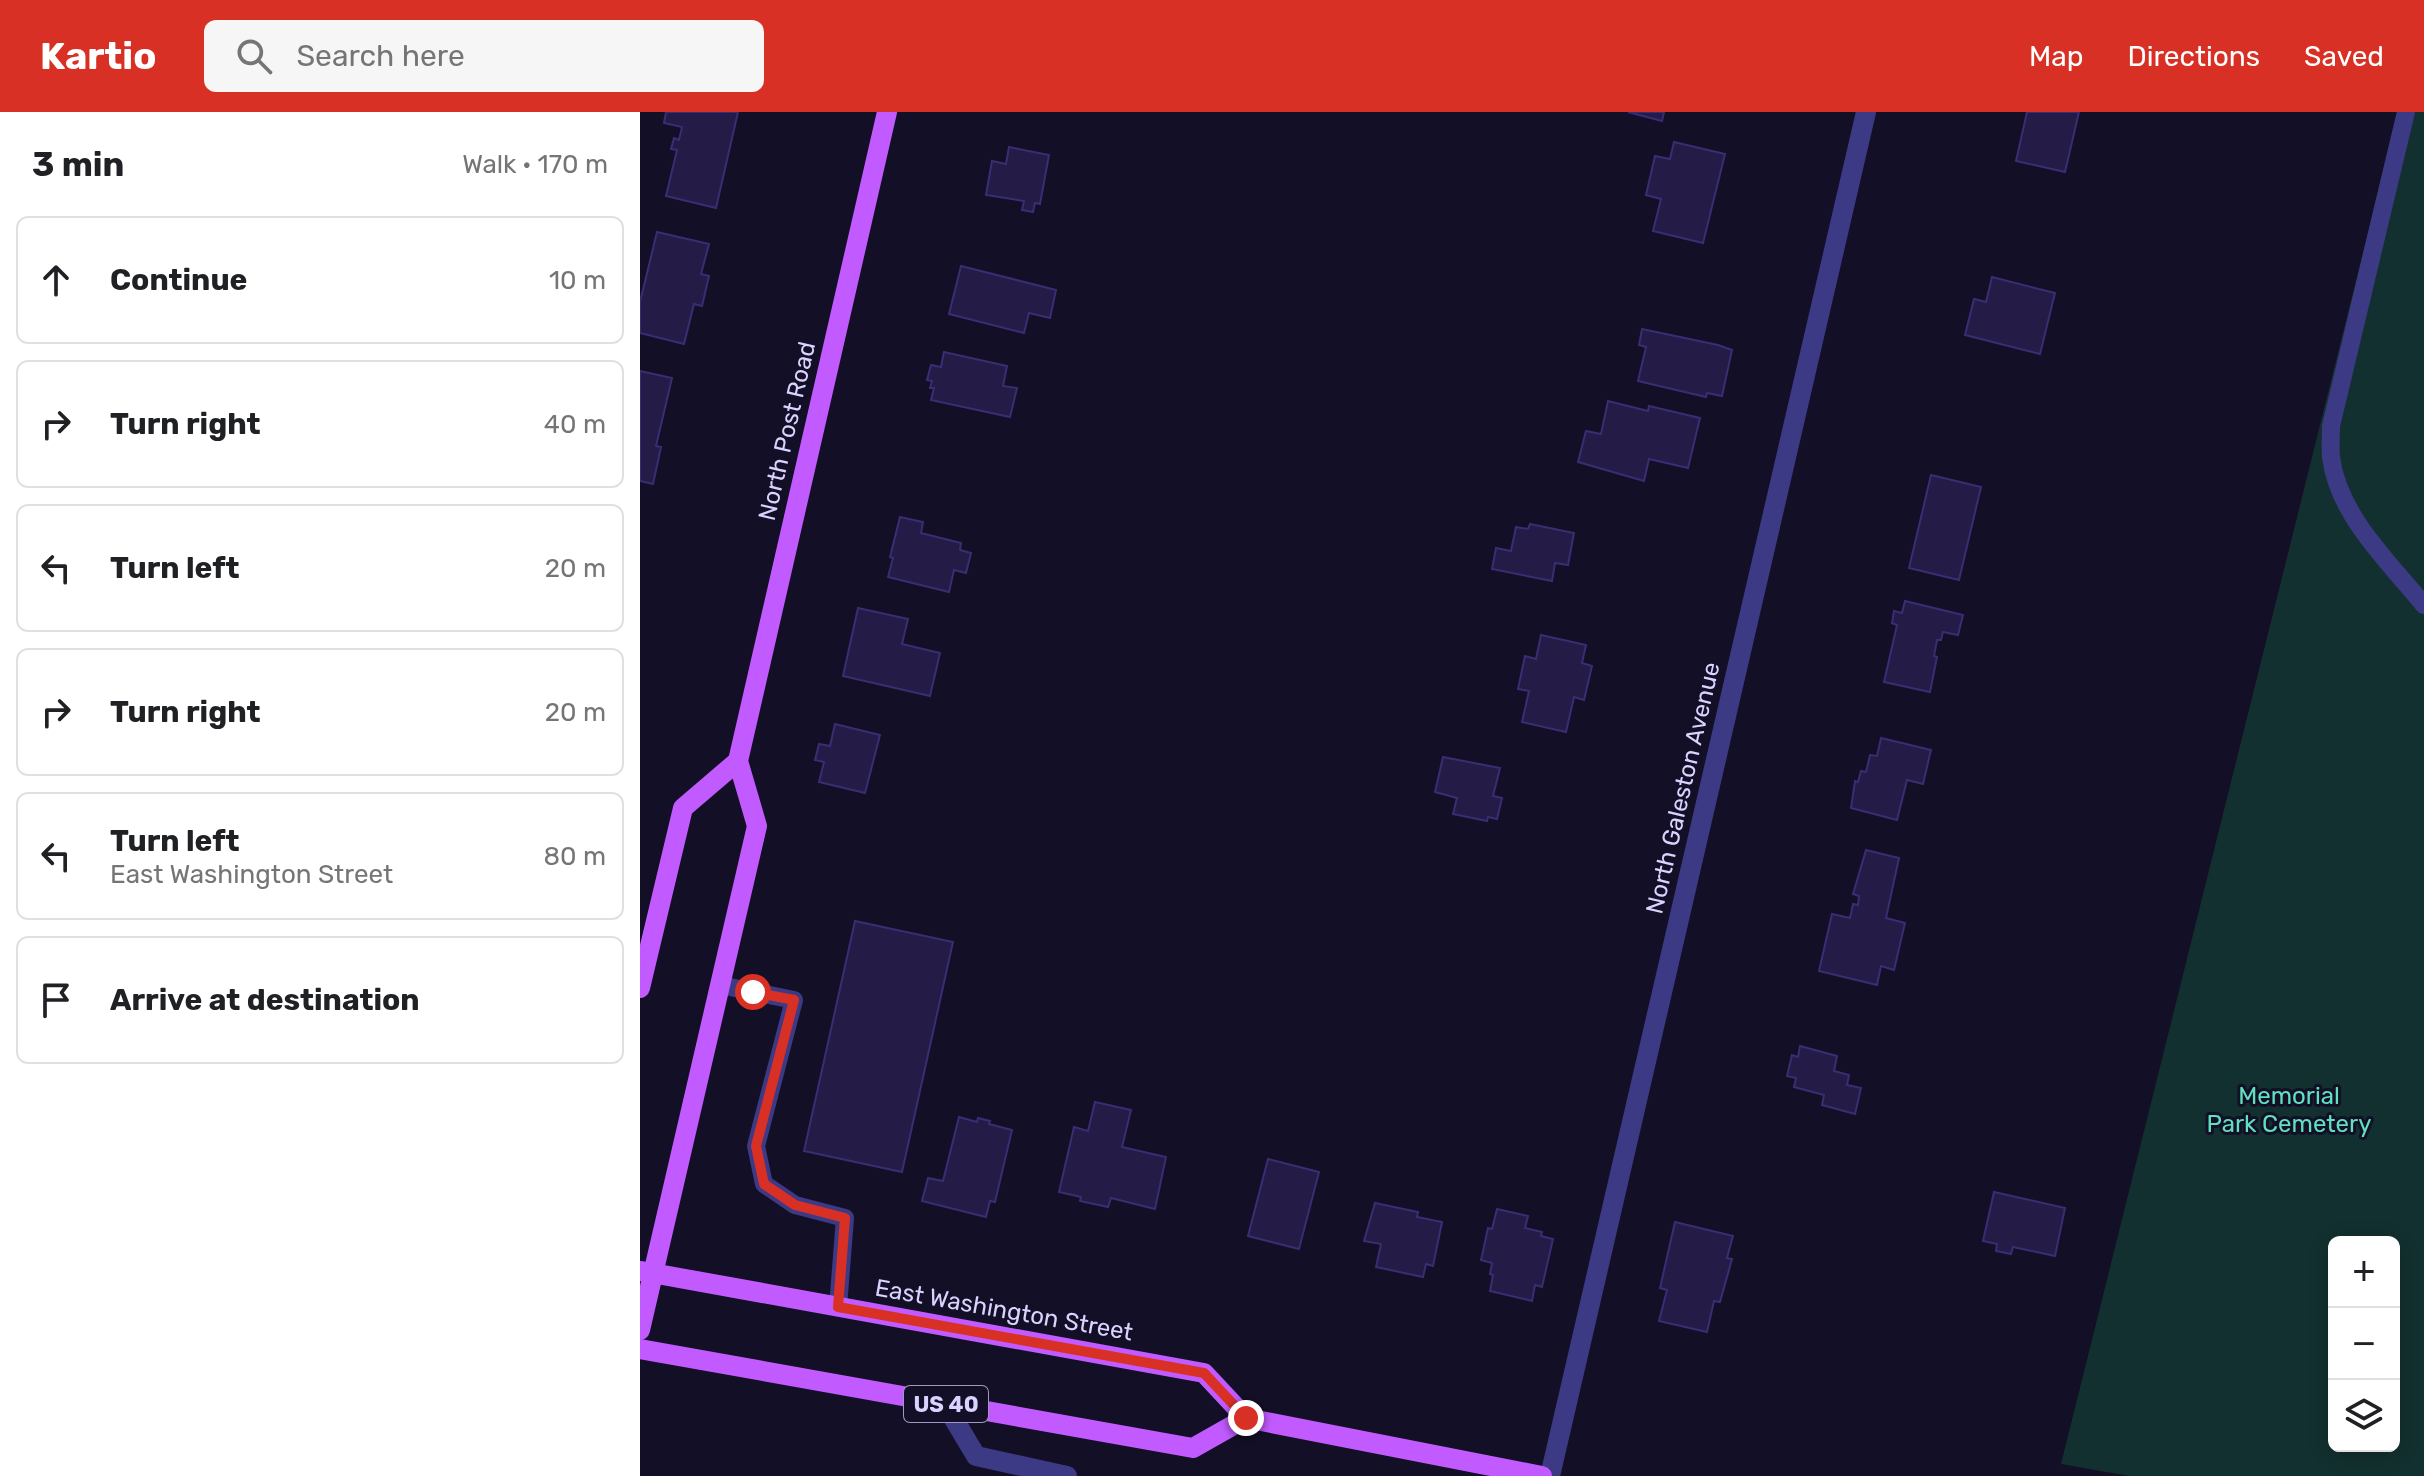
<!DOCTYPE html>
<meta charset="utf-8">
<style>
:root{--surface:#fff;--page:#f6f6f6;--text:#202124;--muted:#757577;--line:#e0e0e0;--accent:#d93025}
body{margin:0;font-family:Rubik,sans-serif;background:var(--page);color:var(--text)}
.controls{position:absolute;right:24px;bottom:24px;display:grid;overflow:hidden;border-radius:12px;box-shadow:0 4px 20px #0003}
.controls button{width:72px;height:72px;display:grid;place-items:center;padding:0;border:0;border-bottom:2px solid var(--line);background:var(--surface);color:var(--text);font:40px sans-serif}
.stop{position:absolute;width:24px;height:24px;margin:-18px;border:6px solid #d93025;border-radius:50%;background:#fff}
.stop.end{background:#d93025;border-color:#fff;box-shadow:0 2px 8px #0008}
.list{margin:0;padding:0;list-style:none}
h2{display:flex;justify-content:space-between;align-items:center;height:104px;margin:0;padding:0 32px;font-size:34px}
h2 small{font-size:26px;font-weight:400;color:var(--muted)}
.list li{display:grid;grid-template-columns:52px 1fr auto;gap:24px;align-items:center;box-sizing:border-box;height:128px;margin:0 16px 16px;padding:0 16px;border:2px solid var(--line);border-radius:12px}
.list b{display:block;font-size:30px;white-space:nowrap}
.list p{margin:0;font-size:26px;white-space:nowrap;color:var(--muted)}
.list em{font-size:26px;font-style:normal;color:var(--muted)}
.icon{flex:none;width:44px;height:44px;fill:none;stroke:currentColor;stroke-width:2;stroke-linecap:round;stroke-linejoin:round}
.map{position:relative;flex:none;width:1784px;height:1364px;overflow:hidden}
header{display:flex;align-items:center;gap:48px;box-sizing:border-box;height:112px;padding:0 40px;background:var(--accent);color:#fff}
header strong{font-size:38px}
nav{display:flex;gap:44px;margin-inline-start:auto;font-size:28px}
.search{width:560px;height:72px;background:var(--page);display:flex;align-items:center;gap:20px;box-sizing:border-box;padding:0 28px;border-radius:12px;color:var(--muted);font-size:30px}
main{display:flex}
aside{flex:1;background:var(--surface)}
.map>svg:first-child{display:block}
.green{fill:#12302f;fill-rule:evenodd}
.building{fill:#241b47;stroke:#3b2d73;stroke-width:2}
.lines{fill:none;stroke-linecap:round;stroke-linejoin:round}
.service{stroke:#3d3a85;stroke-width:18}
.minor{stroke:#3d3a85;stroke-width:20}
.primary{stroke:#c25bff;stroke-width:20}
.route{stroke:#d93025;stroke-width:10}
.labels{text-anchor:middle;stroke-width:6;stroke-linejoin:round;paint-order:stroke}
.shield{fill:#130f26;stroke:#9e99be;stroke-width:2}
.shield-label{font-size:22px;font-weight:bold;fill:#d9d4ff}
.street-label{font-size:24px;fill:#d9d4ff;stroke:#130f26}
.park-label{font-size:24px;fill:#5fe0c0;stroke:#130f26}
</style>
<header>
<strong>Kartio</strong>
<div class="search"><svg class="icon" aria-label="search" viewBox="0 0 24 24"><circle cx="10" cy="10" r="6"/><path d="M15 15l6 6"/></svg>Search here</div>
<nav><a>Map</a><a>Directions</a><a>Saved</a></nav>
</header>
<main>
<aside>
<h2>3 min<small>Walk · 170 m</small></h2>
<ul class="list">
<li><svg class="icon" aria-label="ahead" viewBox="0 0 24 24"><path d="M12 20V5M6 11l6-6 6 6"/></svg><div><b>Continue</b></div><em>10 m</em></li>
<li><svg class="icon" aria-label="right" viewBox="0 0 24 24"><path d="M7 20v-9h11M14 6l5 5-5 5"/></svg><div><b>Turn right</b></div><em>40 m</em></li>
<li><svg class="icon" aria-label="left" viewBox="0 0 24 24"><path d="M17 20v-9H6M10 6l-5 5 5 5"/></svg><div><b>Turn left</b></div><em>20 m</em></li>
<li><svg class="icon" aria-label="right" viewBox="0 0 24 24"><path d="M7 20v-9h11M14 6l5 5-5 5"/></svg><div><b>Turn right</b></div><em>20 m</em></li>
<li><svg class="icon" aria-label="left" viewBox="0 0 24 24"><path d="M17 20v-9H6M10 6l-5 5 5 5"/></svg><div><b>Turn left</b><p>East Washington Street</p></div><em>80 m</em></li>
<li><svg class="icon" aria-label="arrive" viewBox="0 0 24 24"><path d="M6 21V4h12l-3 4 3 4H6"/></svg><div><b>Arrive at destination</b></div></li>
</ul>
</aside>
<div class="map">
<svg width="1784" height="1364" viewBox="0 0 1784 1364">
<rect width="100%" height="100%" fill="#130f26"/>
<path class="green" d="M1758,0H1784V1364H1489L1421,1352ZM1694,1130H1754V1334H1694Z"/>
<g class="building">
<polygon points="26,0 98,0 76,96 26,84 37,38 31,37 34,26 39,28 42,15 24,11"/>
<polygon points="988,0 1024,0 1022,9"/>
<polygon points="1387,0 1439,0 1425,60 1376,49"/>
<polygon points="1034,30 1085,42 1063,131 1013,119 1021,87 1006,83 1015,44 1030,47"/>
<polygon points="369,35 409,43 400,92 395,91 393,100 382,98 384,89 346,83 352,49 366,52"/>
<polygon points="17,120 69,132 61,162 69,164 62,194 54,192 44,232 0,221 0,190"/>
<polygon points="321,154 416,178 410,206 389,201 384,221 309,202"/>
<polygon points="1352,165 1415,181 1400,242 1325,223 1334,187 1346,190"/>
<polygon points="1002,217 1078,233 1092,238 1082,284 1067,281 1066,285 998,269 1006,235 999,233"/>
<polygon points="304,240 367,254 363,274 377,276 370,305 291,288 294,276 290,276 292,269 287,268 291,253 301,255"/>
<polygon points="0,259 32,266 16,334 21,335 13,372 0,369"/>
<polygon points="968,289 1008,299 1009,294 1060,306 1048,356 1009,347 1004,369 938,350 946,319 961,322"/>
<polygon points="1291,363 1341,375 1319,468 1269,456"/>
<polygon points="260,405 283,410 281,421 321,431 320,438 331,441 326,461 314,458 309,480 248,465 253,446 250,445"/>
<polygon points="890,412 934,421 928,453 915,451 912,469 852,457 856,436 871,439 876,415 888,417"/>
<polygon points="1265,489 1323,503 1318,523 1303,520 1301,528 1297,528 1294,544 1297,545 1290,580 1244,570 1257,513 1252,511 1254,499 1262,501"/>
<polygon points="218,496 268,507 262,532 300,541 290,584 203,564"/>
<polygon points="901,523 946,533 942,551 952,554 944,588 934,585 926,620 882,610 889,579 878,577 885,544 896,547"/>
<polygon points="195,612 240,623 225,681 179,670 184,650 175,648 179,632 190,634"/>
<polygon points="1241,626 1291,638 1283,672 1267,668 1257,708 1211,696 1215,669 1218,670 1221,659 1226,660 1230,643 1237,644"/>
<polygon points="803,645 860,656 853,684 862,686 857,707 848,705 847,709 813,702 817,686 795,680"/>
<polygon points="1226,738 1259,746 1246,806 1265,811 1254,858 1241,854 1237,873 1179,859 1192,802 1210,806 1213,792 1218,793 1219,784 1213,782"/>
<polygon points="215,809 313,830 262,1060 164,1039"/>
<polygon points="1160,934 1197,944 1194,959 1209,963 1207,973 1221,976 1215,1002 1182,993 1184,983 1154,975 1156,966 1147,964 1152,943 1158,945"/>
<polygon points="455,990 491,998 482,1035 526,1045 515,1097 471,1086 468,1095 440,1089 441,1085 419,1080 434,1015 448,1019"/>
<polygon points="319,1005 337,1010 338,1006 350,1009 349,1012 372,1018 355,1090 350,1089 346,1105 282,1089 288,1066 303,1069"/>
<polygon points="628,1047 679,1060 659,1137 608,1124"/>
<polygon points="1354,1080 1425,1096 1415,1144 1373,1135 1371,1142 1356,1139 1357,1132 1343,1129"/>
<polygon points="735,1091 778,1100 777,1105 802,1110 793,1154 786,1152 783,1165 736,1155 741,1132 724,1129"/>
<polygon points="857,1097 888,1104 885,1116 902,1120 901,1124 913,1127 902,1175 895,1173 892,1189 850,1179 853,1163 850,1162 852,1151 841,1148 848,1116 852,1117"/>
<polygon points="1035,1110 1093,1124 1087,1146 1092,1147 1080,1190 1074,1189 1067,1220 1019,1209 1027,1178 1020,1176"/>
</g>
<g class="lines">
<g class="service">
<path d="M1766,0L1691,314C1691,324 1690,335 1691,345C1698,403 1749,450 1784,493"/>
<polyline points="80,873 154,888 116,1034 124,1072 155,1093 205,1106 198,1195"/>
</g>
<g class="minor">
<polyline points="305,1292 336,1344 427,1364"/>
<polyline points="910,1364 1226,0"/>
</g>
<g class="primary">
<polyline points="0,876 43,696 98,649"/>
<polyline points="1,1159 564,1261 606,1306 902,1364"/>
<polyline points="0,1218 117,714 98,649 247,0"/>
<polyline points="0,1237 553,1336 606,1306"/>
</g>
</g>
<g class="lines">
<polyline class="route" points="113,880 154,888 116,1034 124,1072 155,1093 205,1106 198,1195 564,1261 606,1306"/>
</g>
<g class="labels">
<rect class="shield" x="264" y="1274" width="84" height="36" rx="6"/>
<g class="shield-label">
<text x="306" y="1300">US 40</text>
</g>
<g class="street-label">
<text transform="translate(147 319) rotate(-77)" y="8">North Post Road</text>
<text transform="translate(1043 676) rotate(-77)" y="8">North Galeston Avenue</text>
<text transform="translate(364 1198) rotate(10)" y="8">East Washington Street</text>
</g>
<g class="park-label">
<text x="1649" y="992">Memorial<tspan x="1649" dy="28">Park Cemetery</tspan></text>
</g>
</g>
</svg>
<div class="controls">
<button>+</button>
<button>−</button>
<button><svg class="icon" aria-label="layers" viewBox="0 0 24 24"><path d="M12 4l9 5-9 5-9-5zM3 14l9 5 9-5"/></svg></button>
</div>
<div class="stop" style="left:113px;top:880px"></div>
<div class="stop end" style="left:606px;top:1306px"></div>
</div>
</main>
